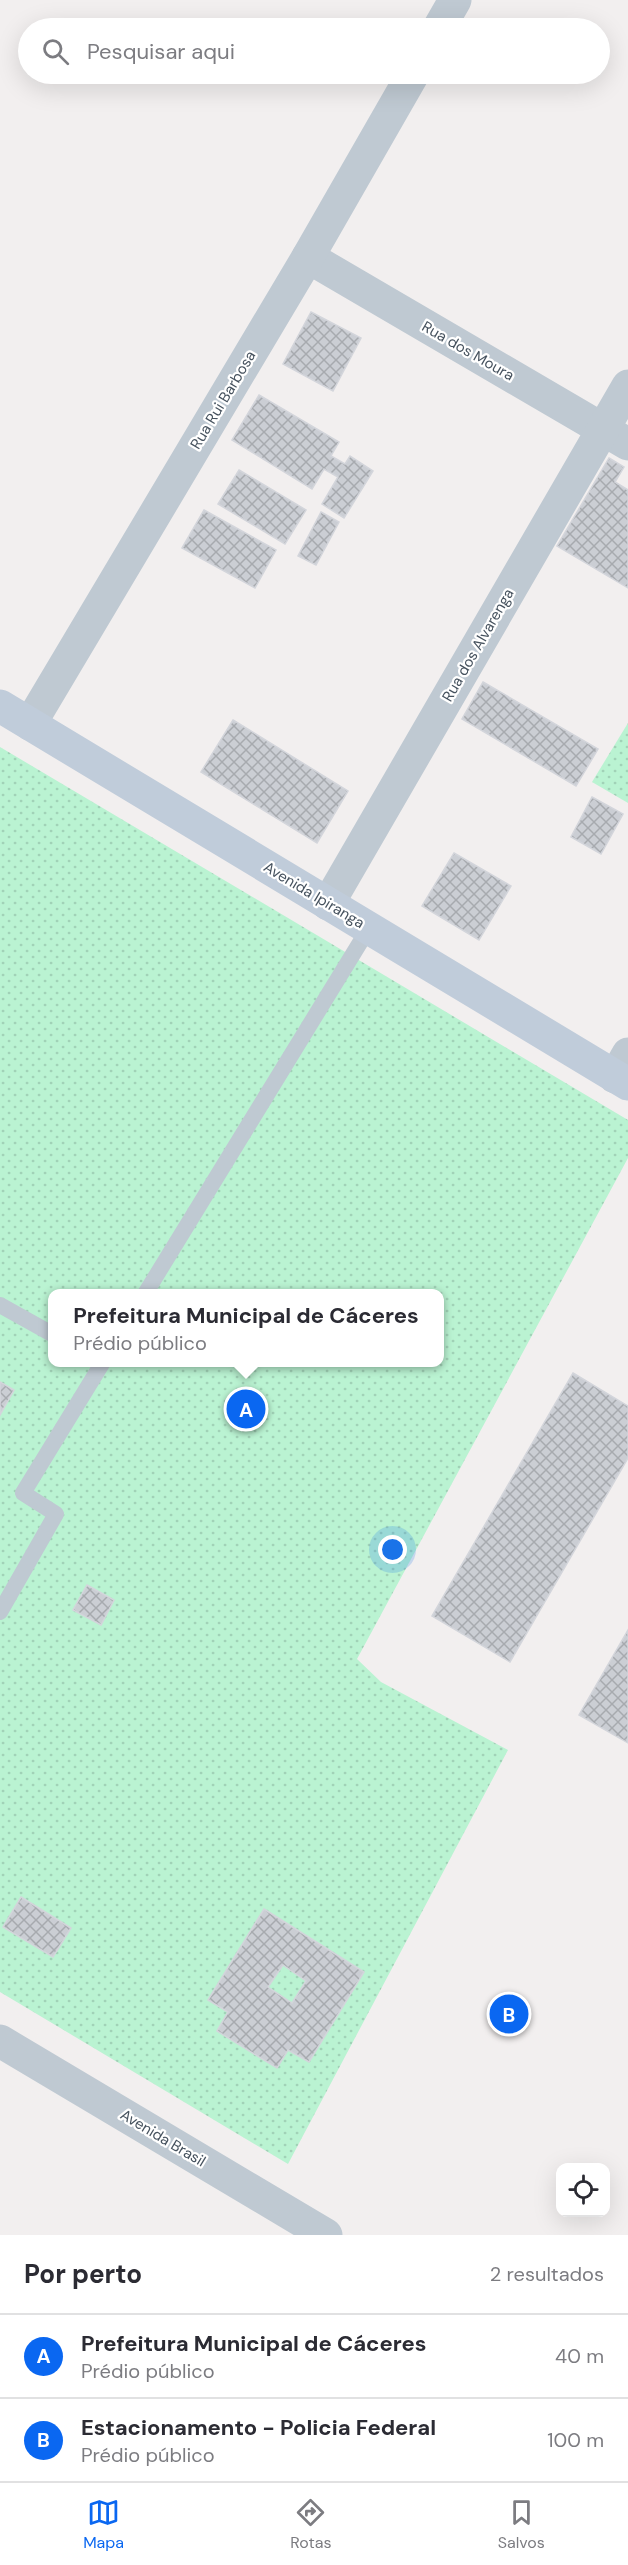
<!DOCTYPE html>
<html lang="pt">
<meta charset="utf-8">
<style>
:root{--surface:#fff;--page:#f7f7f7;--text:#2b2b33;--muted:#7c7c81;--line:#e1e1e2;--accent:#0a67f1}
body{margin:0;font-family:"DM Sans",sans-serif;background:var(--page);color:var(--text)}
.controls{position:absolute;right:18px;bottom:18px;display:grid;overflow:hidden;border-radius:12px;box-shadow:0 6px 24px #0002}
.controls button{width:54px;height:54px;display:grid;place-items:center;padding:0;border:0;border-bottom:2px solid var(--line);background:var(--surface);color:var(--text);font:30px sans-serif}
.you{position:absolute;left:393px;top:1550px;width:21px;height:21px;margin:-15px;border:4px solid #fff;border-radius:50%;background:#1a73e8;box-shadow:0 0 0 9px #1a73e833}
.badge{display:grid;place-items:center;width:39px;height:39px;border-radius:50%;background:var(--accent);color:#fff;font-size:20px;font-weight:700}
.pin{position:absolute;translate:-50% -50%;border:3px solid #fff;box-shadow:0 2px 6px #0006}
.popup{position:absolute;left:48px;top:1289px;width:396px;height:78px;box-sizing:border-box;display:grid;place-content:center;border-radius:12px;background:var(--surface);filter:drop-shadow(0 2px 4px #0005);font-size:20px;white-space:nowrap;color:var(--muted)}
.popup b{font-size:22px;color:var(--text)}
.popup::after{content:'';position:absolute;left:50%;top:100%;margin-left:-12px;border:12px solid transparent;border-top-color:var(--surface)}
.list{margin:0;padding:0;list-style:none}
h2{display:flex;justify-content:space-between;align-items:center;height:78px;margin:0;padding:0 24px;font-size:26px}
h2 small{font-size:20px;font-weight:400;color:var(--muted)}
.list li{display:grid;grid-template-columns:39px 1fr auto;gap:18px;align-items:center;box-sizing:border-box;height:84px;padding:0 24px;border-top:2px solid var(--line)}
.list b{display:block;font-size:22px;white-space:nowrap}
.list p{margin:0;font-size:20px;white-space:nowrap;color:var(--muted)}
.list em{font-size:20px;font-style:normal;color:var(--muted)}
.icon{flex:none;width:33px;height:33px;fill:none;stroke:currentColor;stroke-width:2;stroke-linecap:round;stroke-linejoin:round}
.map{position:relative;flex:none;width:628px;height:2235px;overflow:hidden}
.search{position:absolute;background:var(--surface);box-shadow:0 6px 24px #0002;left:18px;right:18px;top:18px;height:66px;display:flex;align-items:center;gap:15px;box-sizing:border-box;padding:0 21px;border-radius:33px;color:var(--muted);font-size:22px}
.sheet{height:246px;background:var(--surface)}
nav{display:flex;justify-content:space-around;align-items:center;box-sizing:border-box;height:84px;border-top:2px solid var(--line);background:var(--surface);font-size:16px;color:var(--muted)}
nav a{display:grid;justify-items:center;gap:3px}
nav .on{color:var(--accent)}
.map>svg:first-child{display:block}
.grass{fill:url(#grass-dots);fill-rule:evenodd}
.building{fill:url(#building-cross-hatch);stroke:#d3d5db;stroke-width:1.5;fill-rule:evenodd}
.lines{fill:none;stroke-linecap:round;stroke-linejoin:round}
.lane{stroke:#bfc9d2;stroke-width:16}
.street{stroke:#bfc9d2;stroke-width:33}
.secondary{stroke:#c0ccda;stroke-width:33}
.labels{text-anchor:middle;stroke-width:4.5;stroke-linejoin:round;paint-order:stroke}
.street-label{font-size:15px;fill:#46525e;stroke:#fff}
</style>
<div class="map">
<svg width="628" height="2235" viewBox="0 0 628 2235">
<defs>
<pattern id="grass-dots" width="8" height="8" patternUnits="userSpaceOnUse" patternTransform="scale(1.5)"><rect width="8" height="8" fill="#baf3d2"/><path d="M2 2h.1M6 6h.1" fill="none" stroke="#a1d2b7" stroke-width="1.8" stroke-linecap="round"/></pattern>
<pattern id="building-cross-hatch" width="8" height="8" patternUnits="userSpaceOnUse" patternTransform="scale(1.5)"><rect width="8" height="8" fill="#cbced4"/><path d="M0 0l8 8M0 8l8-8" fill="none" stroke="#a7aaaf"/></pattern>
</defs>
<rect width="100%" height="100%" fill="#f2efef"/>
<g class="grass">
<polygon points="628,723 628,803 592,782"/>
<path d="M0,747L628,1120V1158L357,1659L381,1682L508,1750L288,2164L0,1992ZM52,1294H440V1362H52Z"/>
</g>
<g class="building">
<polygon points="311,312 361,338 333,391 283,364"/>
<polygon points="259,395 339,442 331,456 345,464 350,456 373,471 344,518 322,504 338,477 324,469 312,489 232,440"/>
<polygon points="609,458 624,467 615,482 628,490 628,588 557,546"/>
<polygon points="239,470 306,510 285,544 218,504"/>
<polygon points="204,510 276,550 255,588 182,548"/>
<polygon points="321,512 339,522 316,565 298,556"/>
<polygon points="483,682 598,749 576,786 462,719"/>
<polygon points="233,720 348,791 317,843 201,772"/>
<polygon points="592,797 623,814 601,854 571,837"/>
<polygon points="454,853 511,886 479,940 422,906"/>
<polygon points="573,1373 628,1406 628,1458 510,1662 432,1616"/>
<polygon points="0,1382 14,1390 0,1415"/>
<polygon points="87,1585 114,1600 101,1625 73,1610"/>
<polygon points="628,1630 628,1743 579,1715"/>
<polygon points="21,1897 71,1928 53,1957 3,1927"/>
<path d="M264,1909L364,1972L309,2062L288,2050L277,2068L217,2031L228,2012L208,2000ZM283,1965L306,1981L292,2003L268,1987Z"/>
</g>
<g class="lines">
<g class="lane">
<polyline points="145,1294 369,928"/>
<polyline points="0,1305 52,1334"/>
<polyline points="0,1612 56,1514 23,1493 103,1362"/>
</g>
<g class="street">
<polyline points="439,28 455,0"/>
<polyline points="308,257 628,444"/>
<polyline points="30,724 308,257 413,74"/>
<polyline points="328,904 628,386"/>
<polyline points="615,1077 628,1054"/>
<polyline points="0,2041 326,2235"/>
</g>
<polyline class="secondary" points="0,706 628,1084"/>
</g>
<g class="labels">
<g class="street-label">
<text transform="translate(468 351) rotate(30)" y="5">Rua dos Moura</text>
<text transform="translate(223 400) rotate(-59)" y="5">Rua Rui Barbosa</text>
<text transform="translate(478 645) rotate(-60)" y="5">Rua dos Alvarenga</text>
<text transform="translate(314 895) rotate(31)" y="5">Avenida Ipiranga</text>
<text transform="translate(163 2138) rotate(31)" y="5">Avenida Brasil</text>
</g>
</g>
</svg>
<div class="controls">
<button><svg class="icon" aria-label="locate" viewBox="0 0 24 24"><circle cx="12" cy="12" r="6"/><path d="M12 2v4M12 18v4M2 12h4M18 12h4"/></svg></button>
</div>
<div class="you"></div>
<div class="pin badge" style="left:246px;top:1409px">A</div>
<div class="popup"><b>Prefeitura Municipal de Cáceres</b>Prédio público</div>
<div class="pin badge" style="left:509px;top:2014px">B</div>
<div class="search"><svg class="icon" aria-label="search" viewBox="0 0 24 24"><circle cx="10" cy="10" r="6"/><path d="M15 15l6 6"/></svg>Pesquisar aqui</div>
</div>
<section class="sheet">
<h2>Por perto<small>2 resultados</small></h2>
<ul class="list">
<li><span class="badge">A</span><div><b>Prefeitura Municipal de Cáceres</b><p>Prédio público</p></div><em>40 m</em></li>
<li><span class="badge">B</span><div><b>Estacionamento - Policia Federal</b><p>Prédio público</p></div><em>100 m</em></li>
</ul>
</section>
<nav>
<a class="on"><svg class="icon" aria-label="map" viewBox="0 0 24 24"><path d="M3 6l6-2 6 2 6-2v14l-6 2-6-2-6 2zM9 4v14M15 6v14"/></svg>Mapa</a>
<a><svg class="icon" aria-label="directions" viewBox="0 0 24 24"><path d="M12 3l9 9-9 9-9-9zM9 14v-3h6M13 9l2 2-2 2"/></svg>Rotas</a>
<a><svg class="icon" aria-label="saved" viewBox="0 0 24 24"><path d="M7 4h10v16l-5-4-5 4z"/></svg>Salvos</a>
</nav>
